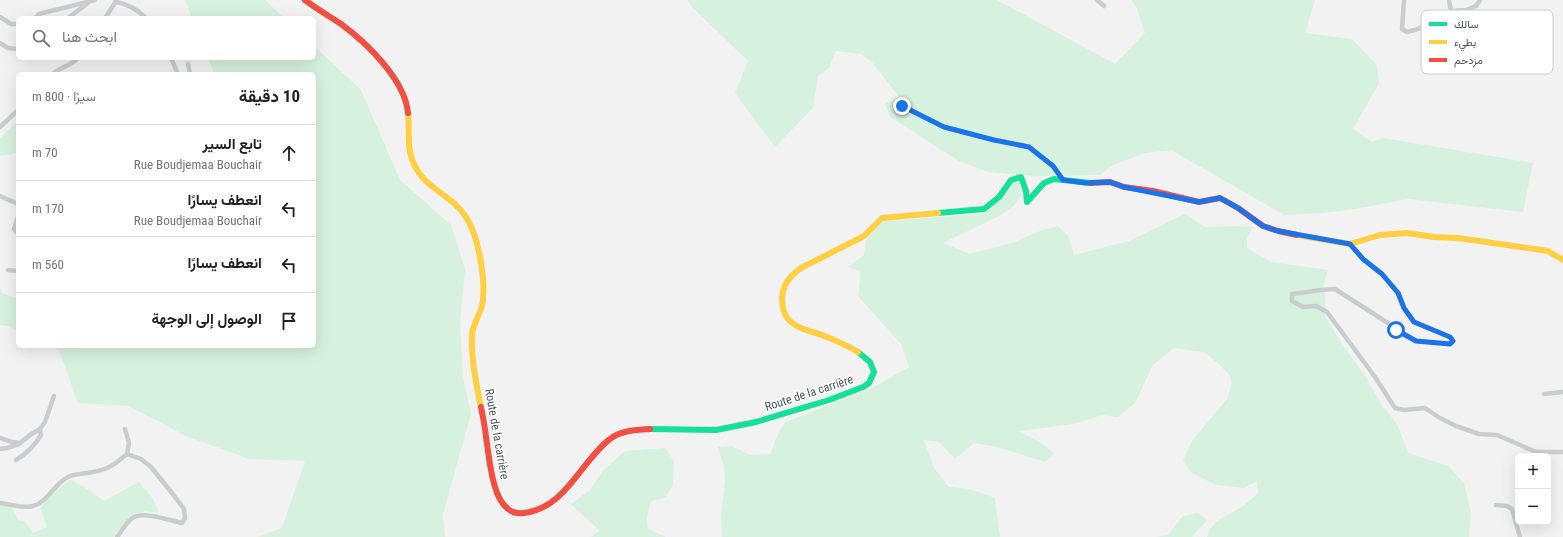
<!DOCTYPE html>
<html lang="ar">
<meta charset="utf-8">
<style>
:root{--surface:#fff;--page:#f2f2f2;--text:#202124;--muted:#757577;--line:#e0e0e0}
body{margin:0;font-family:"Roboto Condensed",Vazirmatn,sans-serif;background:var(--page);color:var(--text);direction:rtl}
.controls{position:absolute;right:12px;bottom:12px;display:grid;overflow:hidden;border-radius:6px;box-shadow:0 4px 16px #0002}
.controls button{width:36px;height:36px;display:grid;place-items:center;padding:0;border:0;border-bottom:1px solid var(--line);background:var(--surface);color:var(--text);font:20px sans-serif}
.stop{position:absolute;width:12px;height:12px;margin:-9px;border:3px solid #1a73e8;border-radius:50%;background:#fff}
.stop.end{background:#1a73e8;border-color:#fff;box-shadow:0 1px 4px #0008}
.list{margin:0;padding:0;list-style:none}
h2{display:flex;justify-content:space-between;align-items:center;height:52px;margin:0;padding:0 16px;font-size:17px}
h2 small{font-size:13px;font-weight:400;color:var(--muted)}
.list li{display:grid;grid-template-columns:26px 1fr auto;gap:12px;align-items:center;box-sizing:border-box;height:56px;padding:0 16px;border-top:1px solid var(--line)}
.list b{display:block;font-size:15px;white-space:nowrap}
.list p{margin:0;font-size:13px;white-space:nowrap;color:var(--muted)}
.list em{font-size:13px;font-style:normal;color:var(--muted)}
.icon{flex:none;width:22px;height:22px;fill:none;stroke:currentColor;stroke-width:2;stroke-linecap:round;stroke-linejoin:round}
.map{position:relative;flex:none;width:1563px;height:537px;overflow:hidden;direction:ltr}
.search{position:absolute;background:var(--surface);box-shadow:0 4px 16px #0002;left:16px;top:16px;width:300px;height:44px;display:flex;align-items:center;gap:10px;box-sizing:border-box;padding:0 14px;border-radius:6px;color:var(--muted);font-size:15px}
.panel{position:absolute;background:var(--surface);box-shadow:0 4px 16px #0002;left:16px;top:72px;width:300px;height:276px;border-radius:6px;direction:rtl}
.map>svg:first-child{display:block}
.green{fill:#d6f1dd}
.lines{fill:none;stroke-linecap:round;stroke-linejoin:round}
.street{stroke:#c9cdce;stroke-width:4.5}
.fast{stroke:#16e098;stroke-width:6}
.slow{stroke:#ffcf43;stroke-width:6}
.jam{stroke:#f24e42;stroke-width:6}
.route{stroke:#1a73e8;stroke-width:5}
.labels{text-anchor:middle;stroke-width:3;stroke-linejoin:round;paint-order:stroke}
.street-label{font-size:12px;fill:#48575f;stroke:#fff}
.key{fill:#fff;stroke:#c8cdcf;stroke-width:1}
.key-label{font-size:11px;fill:#48575f}
</style>
<div class="map">
<svg width="1563" height="537" viewBox="0 0 1563 537">
<rect width="100%" height="100%" fill="#f2f2f2"/>
<g class="green">
<polygon points="185,0 265,0 284,18 192,18"/>
<polygon points="687,0 997,0 1115,64 1145,33 1137,8 1131,0 1315,0 1305,33 1352,39 1377,65 1379,83 1353,129 1372,142 1383,138 1533,163 1523,212 1408,199 1355,209 1322,213 1284,215 1171,150 1145,153 1113,165 1100,175 1036,176 988,172 959,161 890,117 885,104 899,97 872,62 861,54 836,51 829,68 818,76 813,108 775,147 735,93 748,61 693,8"/>
<polygon points="314,46 361,90 400,180 451,225 465,269 460,324 463,376 471,414 443,514 445,537 257,537 282,528 305,461 249,459 186,436 129,406 78,403 59,350 50,346 314,346 314,74 207,74 213,71 208,58 314,58"/>
<polygon points="18,120 18,153 0,156 0,138"/>
<path d="M1019,182L1021,195L1014,206L997,217L943,243L970,254L1015,242L1040,231L1058,226L1068,236L1074,255L1129,241L1185,214L1205,227L1235,226L1253,227L1247,239V248L1271,262L1328,270L1324,283L1326,318L1345,348L1364,374L1381,404L1397,424L1408,453L1448,466L1464,483L1471,512L1469,537H1207C1212,518 1229,516 1244,505C1249,502 1253,497 1258,493L1257,481L1244,488L1216,485L1192,473L1183,461L1192,441L1227,399L1232,383L1230,376L1219,364L1204,352L1174,348L1153,365L1135,403L1118,417L1102,415L1073,424L1018,431L1043,444L1055,454L1045,462L997,447L974,443L955,459L939,442L924,440L934,468L949,487L970,489L995,498L1000,537H722L721,515L725,481L724,467L718,447L732,446L750,455L770,454L780,430L786,422L872,388L909,367L901,344L858,296L861,271L848,267L864,255L866,239L883,221L982,214L995,205L1012,184Z"/>
<polygon points="0,289 2,293 18,299 18,331 8,326 0,325"/>
<polygon points="665,448 674,461 673,485 665,498 651,501 647,518 648,529 666,537 591,537 600,531 571,504 590,490 602,472 625,451"/>
<polygon points="71,480 89,490 104,501 139,482 153,499 159,513 145,511 129,517 113,537 0,537 0,505 12,507 18,520 24,521 33,533 47,527 40,507 56,491"/>
<polygon points="1198,513 1207,520 1192,536 1193,537 1155,537 1168,535 1183,516"/>
</g>
<g class="lines">
<g class="street">
<polyline points="1097,0 1104,6"/>
<polyline points="1404,0 1402,29 1407,32 1418,29 1451,11 1466,10 1476,6 1480,0"/>
<polyline points="1449,0 1451,11"/>
<path d="M116,2C128,4 138,10 146,18"/>
<polyline points="0,17 11,24 18,24"/>
<polyline points="35,18 39,14 95,0"/>
<polyline points="68,18 88,3"/>
<polyline points="105,18 117,0"/>
<polyline points="0,43 8,48 18,49"/>
<polyline points="171,58 178,74"/>
<polyline points="188,64 190,74"/>
<path d="M53,74C60,67 73,65 78,58"/>
<polyline points="902,105 944,127 994,140 1029,147 1053,166 1063,180"/>
<polyline points="0,127 18,110"/>
<polyline points="0,196 18,204 18,205"/>
<polyline points="18,216 14,229 18,234"/>
<polyline points="1350,244 1363,259 1382,274 1399,293 1404,308 1414,322 1450,337 1453,341 1450,344 1416,341 1335,289 1321,290 1292,294 1292,301 1303,307 1316,306 1327,312 1375,377 1395,408 1404,410 1425,408 1440,418 1456,426 1479,434 1497,435 1536,452 1563,452"/>
<polyline points="8,270 18,271"/>
<polyline points="1544,394 1563,392"/>
<polyline points="40,429 45,422 54,396"/>
<path d="M0,438L12,442L20,443L30,435L40,429L41,435C35,445 26,454 16,460"/>
<polyline points="0,449 7,448 19,444"/>
<path d="M0,503C11,504 22,509 33,506C48,502 55,483 68,477C73,474 81,474 87,473C107,470 112,467 127,454L129,443L125,429"/>
<polyline points="1496,505 1507,506 1512,509 1520,537"/>
<path d="M117,537C122,531 125,524 131,519C143,510 168,520 182,523L185,518L184,509L172,493L151,467L141,459L127,454"/>
</g>
<g class="fast">
<polyline points="938,213 984,209 999,197 1011,180 1021,177 1026,191 1027,202 1044,183 1054,179 1091,183"/>
<polyline points="650,429 716,430 756,422 829,400 863,387 869,383 874,372 870,362 858,352"/>
</g>
<g class="slow">
<path d="M408,113C410,130 406,148 414,164C422,183 440,191 455,204C465,213 472,226 476,240C481,258 486,288 482,306C479,316 473,324 472,335C471,359 476,383 481,407"/>
<polyline points="1297,235 1350,244 1380,235 1407,233 1434,237 1458,238 1548,251 1563,260"/>
<path d="M858,352C848,346 837,341 827,337C815,332 796,329 788,319C783,313 782,306 782,298C783,284 790,276 801,268L864,236L882,218L938,213"/>
</g>
<g class="jam">
<path d="M305,0C317,9 329,16 341,24C367,43 405,80 408,113"/>
<polyline points="1091,183 1110,182 1124,187 1153,191 1199,202 1220,198 1238,208 1263,226 1278,231 1297,235"/>
<path d="M481,407C483,417 485,427 486,437C489,456 490,475 497,493C502,505 510,515 524,513C566,508 580,462 610,439C621,430 637,430 650,429"/>
</g>
</g>
<g class="lines">
<polyline class="route" points="902,106 944,127 994,140 1029,147 1053,166 1063,180 1086,183 1110,182 1124,187 1199,202 1220,198 1238,208 1263,226 1278,231 1350,244 1363,259 1382,274 1398,293 1404,308 1414,322 1450,337 1453,341 1450,344 1416,341 1396,330"/>
</g>
<g class="labels">
<g class="street-label">
<text transform="translate(809 393) rotate(-18)" y="4">Route de la carrière</text>
<text transform="translate(497 434) rotate(80)" y="4">Route de la carrière</text>
</g>
</g>
<rect x="1421" y="10" width="132" height="64" rx="6" class="key"/>
<rect x="1429" y="22" width="18" height="4" fill="#16e098"/>
<rect x="1429" y="40" width="18" height="4" fill="#ffcf43"/>
<rect x="1429" y="58" width="18" height="4" fill="#f24e42"/>
<g class="key-label">
<text x="1454" y="28">سالك</text>
<text x="1454" y="46">بطيء</text>
<text x="1454" y="64">مزدحم</text>
</g>
</svg>
<div class="controls">
<button>+</button>
<button>−</button>
</div>
<div class="stop" style="left:1396px;top:330px"></div>
<div class="stop end" style="left:902px;top:106px"></div>
<div class="search"><svg class="icon" aria-label="search" viewBox="0 0 24 24"><circle cx="10" cy="10" r="6"/><path d="M15 15l6 6"/></svg>ابحث هنا</div>
<section class="panel">
<h2>10 دقيقة<small>سيرًا · 800 m</small></h2>
<ul class="list">
<li><svg class="icon" aria-label="ahead" viewBox="0 0 24 24"><path d="M12 20V5M6 11l6-6 6 6"/></svg><div><b>تابع السير</b><p>Rue Boudjemaa Bouchair</p></div><em>70 m</em></li>
<li><svg class="icon" aria-label="left" viewBox="0 0 24 24"><path d="M17 20v-9H6M10 6l-5 5 5 5"/></svg><div><b>انعطف يسارًا</b><p>Rue Boudjemaa Bouchair</p></div><em>170 m</em></li>
<li><svg class="icon" aria-label="left" viewBox="0 0 24 24"><path d="M17 20v-9H6M10 6l-5 5 5 5"/></svg><div><b>انعطف يسارًا</b></div><em>560 m</em></li>
<li><svg class="icon" aria-label="arrive" viewBox="0 0 24 24"><path d="M6 21V4h12l-3 4 3 4H6"/></svg><div><b>الوصول إلى الوجهة</b></div></li>
</ul>
</section>
</div>
